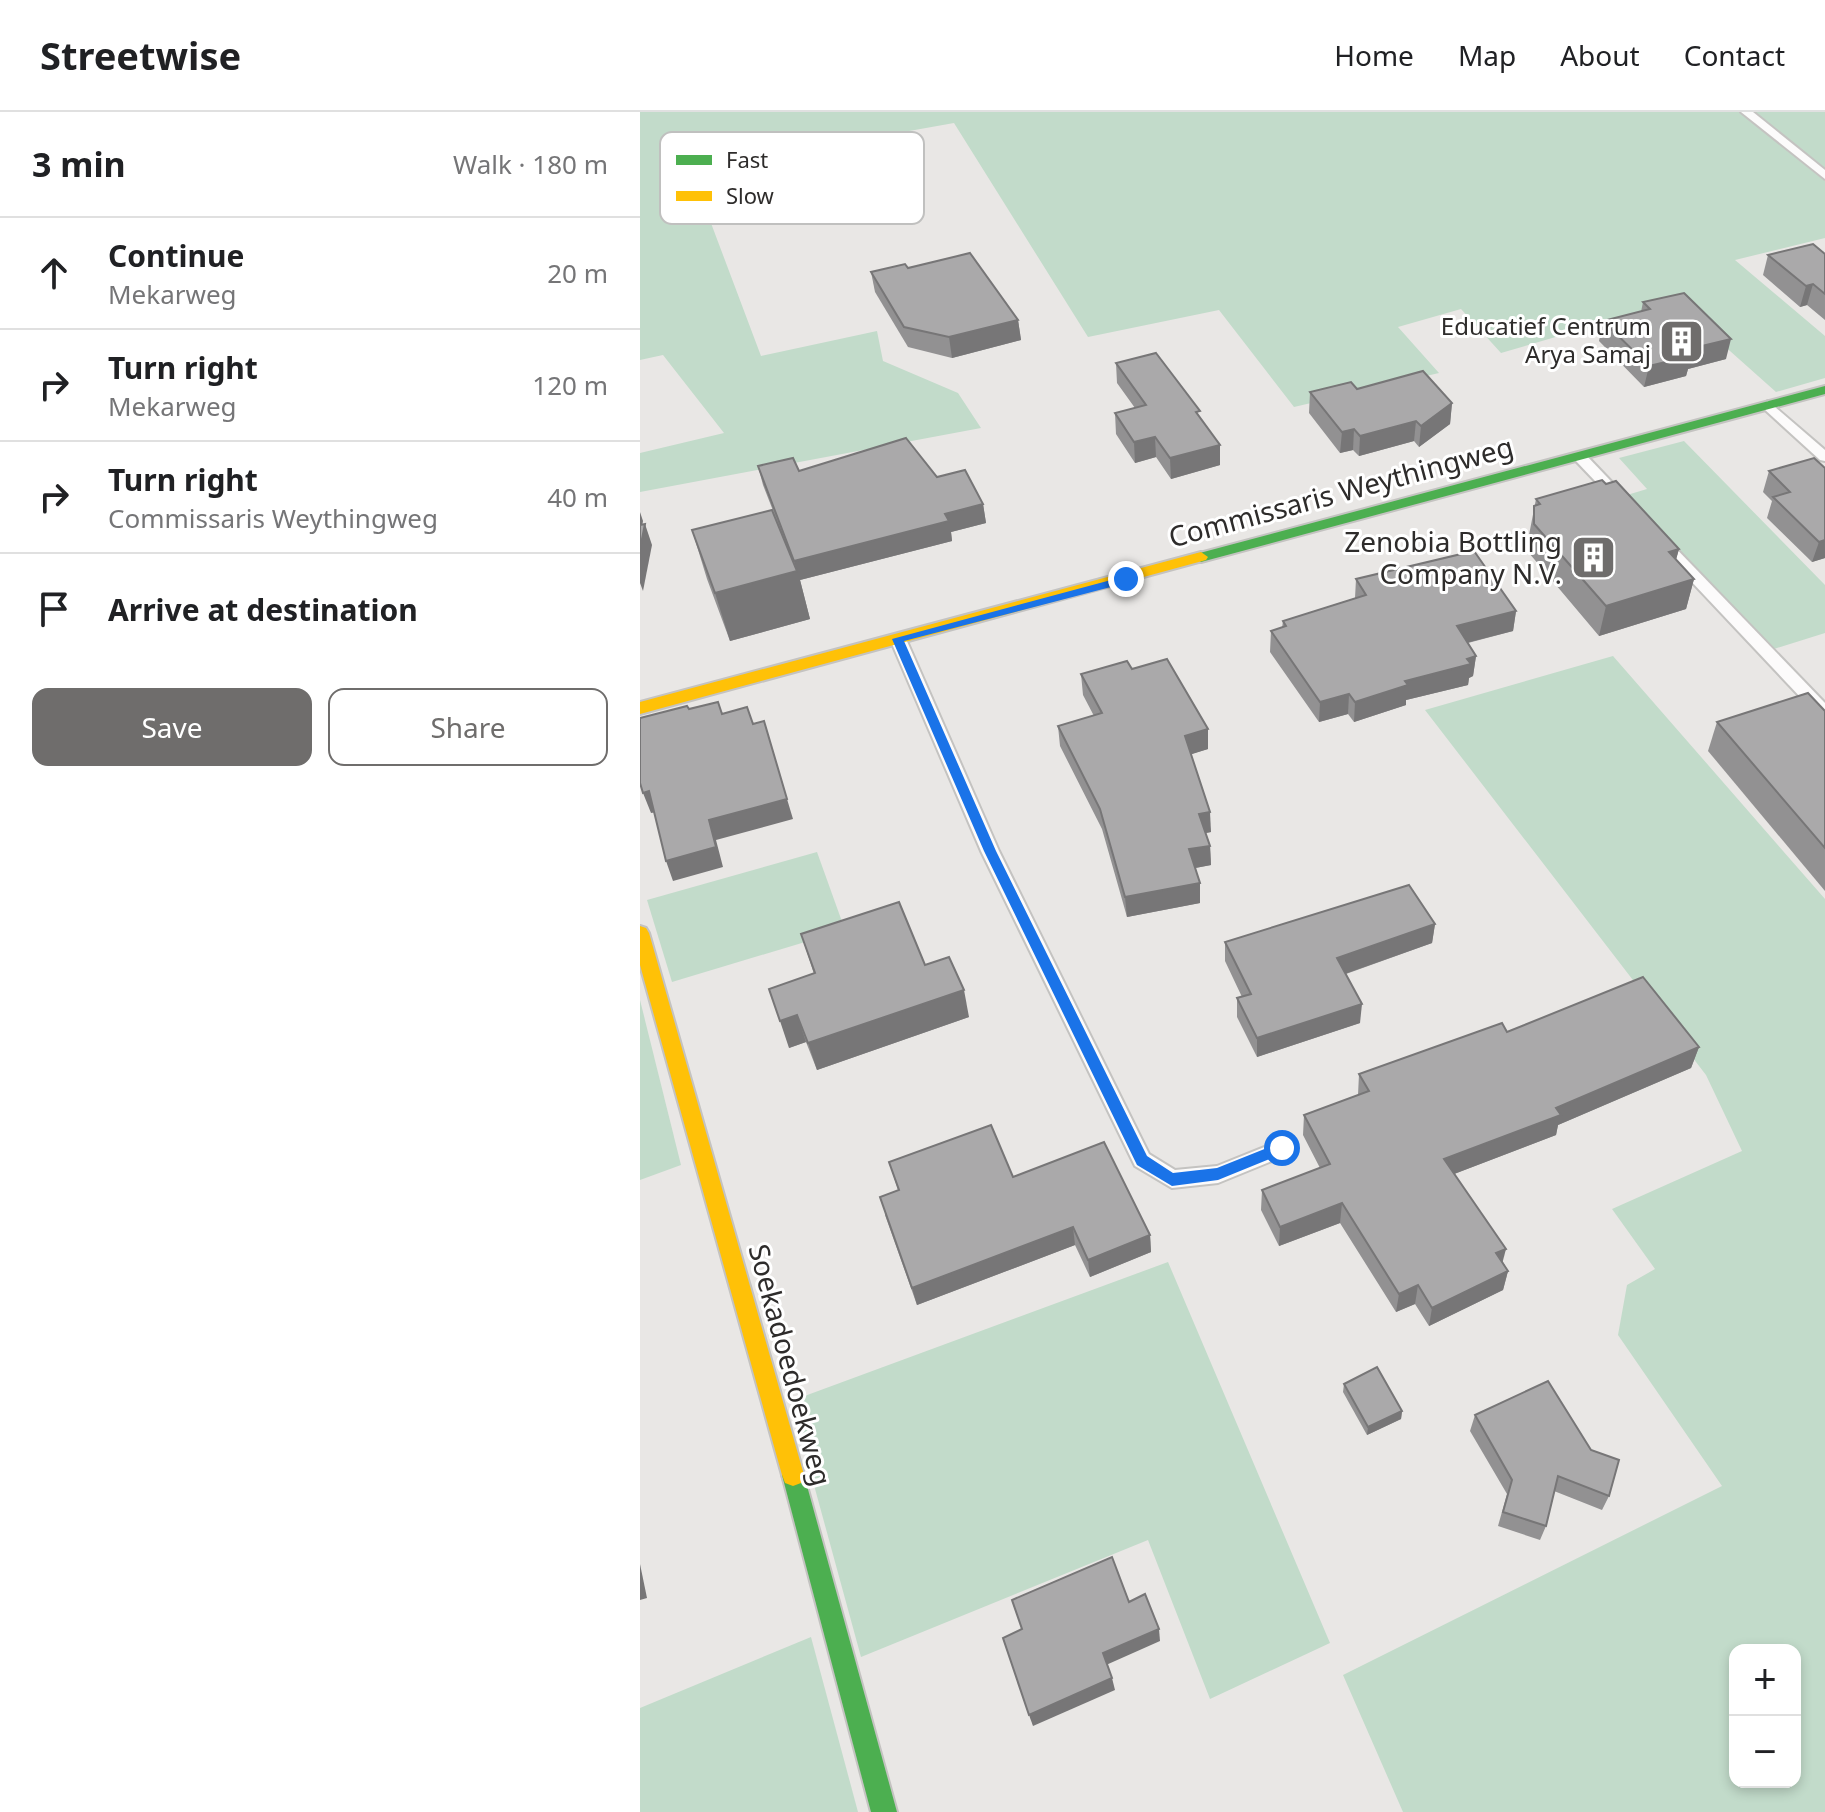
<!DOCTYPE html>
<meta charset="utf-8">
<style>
:root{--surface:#fff;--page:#f2f2f2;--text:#202124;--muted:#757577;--line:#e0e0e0;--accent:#6f6d6c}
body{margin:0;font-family:"Noto Sans",sans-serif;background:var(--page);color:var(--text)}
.controls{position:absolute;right:24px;bottom:24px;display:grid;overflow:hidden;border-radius:16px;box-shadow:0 4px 12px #0003}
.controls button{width:72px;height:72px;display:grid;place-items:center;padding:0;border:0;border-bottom:2px solid var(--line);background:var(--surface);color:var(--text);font:40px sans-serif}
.stop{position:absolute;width:24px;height:24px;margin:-18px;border:6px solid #1a73e8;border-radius:50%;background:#fff}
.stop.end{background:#1a73e8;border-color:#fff;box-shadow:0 2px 8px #0008}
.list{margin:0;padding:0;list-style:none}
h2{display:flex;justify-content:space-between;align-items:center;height:104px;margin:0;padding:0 32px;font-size:34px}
h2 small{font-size:26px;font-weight:400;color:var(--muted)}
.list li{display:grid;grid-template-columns:52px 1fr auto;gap:24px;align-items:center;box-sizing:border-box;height:112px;padding:0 32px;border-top:2px solid var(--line)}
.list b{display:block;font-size:30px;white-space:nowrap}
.list p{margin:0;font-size:26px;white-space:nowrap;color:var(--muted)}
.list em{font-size:26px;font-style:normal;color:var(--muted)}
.actions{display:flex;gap:16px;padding:24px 32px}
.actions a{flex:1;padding:18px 0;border:2px solid var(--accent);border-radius:16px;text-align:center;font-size:28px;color:var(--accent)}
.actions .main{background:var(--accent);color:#fff}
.icon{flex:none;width:44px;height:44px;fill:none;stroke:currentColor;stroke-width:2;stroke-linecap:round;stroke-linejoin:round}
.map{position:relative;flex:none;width:1185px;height:1700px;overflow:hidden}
header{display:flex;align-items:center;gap:48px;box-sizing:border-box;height:112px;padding:0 40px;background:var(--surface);border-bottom:2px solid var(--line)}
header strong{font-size:38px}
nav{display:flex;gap:44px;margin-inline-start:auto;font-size:28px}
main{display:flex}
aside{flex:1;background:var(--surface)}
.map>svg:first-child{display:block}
.green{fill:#c2dbca;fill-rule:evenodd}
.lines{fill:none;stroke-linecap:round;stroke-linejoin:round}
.lane-casing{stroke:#c4c3c1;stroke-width:4}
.fast-casing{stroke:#c4c3c1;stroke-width:4}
.slow-casing{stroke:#c4c3c1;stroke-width:4}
.lane{fill:#fcfbfb;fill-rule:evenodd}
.fast{fill:#4caf50;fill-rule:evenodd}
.slow{fill:#ffc107;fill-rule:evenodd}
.wall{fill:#929192}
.shaded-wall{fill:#777677}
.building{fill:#aaa9aa;stroke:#777677;stroke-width:2}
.route{fill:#1a73e8}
.labels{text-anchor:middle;stroke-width:6;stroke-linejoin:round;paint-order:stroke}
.far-poi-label{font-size:24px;fill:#2e2c2b;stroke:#fff;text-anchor:end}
.street-label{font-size:28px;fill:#2e2c2b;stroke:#fff}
.poi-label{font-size:28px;fill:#2e2c2b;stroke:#fff;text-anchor:end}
.key{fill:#fff;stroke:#c0c0bf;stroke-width:2}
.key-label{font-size:22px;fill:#2e2c2b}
</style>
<header>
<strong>Streetwise</strong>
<nav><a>Home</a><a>Map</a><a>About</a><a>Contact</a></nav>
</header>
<main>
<aside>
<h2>3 min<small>Walk · 180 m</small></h2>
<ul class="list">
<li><svg class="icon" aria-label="ahead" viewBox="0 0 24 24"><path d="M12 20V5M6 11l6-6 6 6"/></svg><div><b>Continue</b><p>Mekarweg</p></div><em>20 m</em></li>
<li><svg class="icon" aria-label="right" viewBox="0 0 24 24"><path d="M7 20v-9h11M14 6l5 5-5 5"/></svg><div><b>Turn right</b><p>Mekarweg</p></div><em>120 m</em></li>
<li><svg class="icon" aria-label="right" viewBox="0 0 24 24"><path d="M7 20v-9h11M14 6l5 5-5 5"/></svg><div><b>Turn right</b><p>Commissaris Weythingweg</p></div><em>40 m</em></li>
<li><svg class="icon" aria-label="arrive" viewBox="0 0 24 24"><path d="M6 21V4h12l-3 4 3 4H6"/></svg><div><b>Arrive at destination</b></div></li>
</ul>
<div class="actions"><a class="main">Save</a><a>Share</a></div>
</aside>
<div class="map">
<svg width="1185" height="1700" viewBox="0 0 1185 1700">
<rect width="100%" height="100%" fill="#e9e7e5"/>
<g class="green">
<polygon points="0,0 1100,0 1185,69 1185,126 1095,148 1185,224 1185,266 1136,280 1035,190 861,241 821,197 758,215 799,261 654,295 579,198 448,225 314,11 51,58 121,244 237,219 243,249 318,281 341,316 0,380 0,341 84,321 23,243 0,248"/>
<polygon points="1114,0 1185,0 1185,57"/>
<polygon points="1044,329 1185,473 1185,521 1118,542 977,386 1007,377 979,346"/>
<path d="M973,544L1185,787V1700H763L703,1563L1082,1374L978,1223L987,1173L1015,1157L972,1097L1102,1039L1066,963L785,598ZM1095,1538H1155V1670H1095Z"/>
<polygon points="177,740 205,818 32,870 7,788"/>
<polygon points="0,888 41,1053 0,1068"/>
<polygon points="528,1150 690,1531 570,1587 508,1428 221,1545 151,1289"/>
<polygon points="171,1525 218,1700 0,1700 0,1596"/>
</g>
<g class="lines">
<defs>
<g id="lane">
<polygon points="1101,0 1113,0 1185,58 1185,67"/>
<polygon points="1128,289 1185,338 1185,349 1180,348 1123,296 1121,293"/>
<polygon points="940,341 945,342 987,386 987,392 977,392 935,348 933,345"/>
<polygon points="1020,423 1025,425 1185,591 1185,607 1179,605 1015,431 1013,428"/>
<polygon points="258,522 266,527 359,739 509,1042 535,1058 577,1054 642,1028 649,1030 652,1036 649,1042 578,1071 532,1076 495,1054 341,739 250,527"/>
</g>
<g id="fast">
<polygon points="1185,274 1185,282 561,450 554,445 556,442"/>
<polygon points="153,1352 161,1355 164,1363 257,1700 231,1700 142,1363 145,1355"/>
</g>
<g id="slow">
<polygon points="561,440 568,445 566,448 0,602 0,590"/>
<polygon points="0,814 6,816 9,821 164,1363 161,1371 153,1374 145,1371 142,1363 0,853"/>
</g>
</defs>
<use href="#lane" class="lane-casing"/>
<use href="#fast" class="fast-casing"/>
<use href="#slow" class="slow-casing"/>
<use href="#lane" class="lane"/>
<use href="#fast" class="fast"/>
<use href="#slow" class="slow"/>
</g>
<g class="wall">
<polygon points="1185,142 1185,208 1167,193 1160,195 1123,163 1128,143"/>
<polygon points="268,156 378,208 381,228 312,246 268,235 235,180 231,160"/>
<polygon points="1003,190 1086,247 1048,257 1046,264 1004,275 959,229 963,209 1001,200"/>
<polygon points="476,251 560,305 580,353 531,367 516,345 495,351 476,322 475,301 495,296 477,271"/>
<polygon points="717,277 812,291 810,312 779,335 774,329 719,344 713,338 700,341 669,301 670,280"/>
<polygon points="118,354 159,359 297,365 343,392 346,411 311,420 312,429 160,468 170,507 90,529 67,467 52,418 139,414 123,373"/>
<polygon points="1185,356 1185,446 1172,450 1127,406 1132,389 1123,380 1129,359"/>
<polygon points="966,372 1039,437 1036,447 1054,467 1046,497 959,524 889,441 889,423 896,387"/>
<polygon points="716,467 876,499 873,519 828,531 836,544 833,564 829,566 828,573 766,588 766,593 714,610 708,602 679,610 630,540 631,519 642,516 643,509 715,486"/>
<polygon points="492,557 568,617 568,637 551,642 571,720 566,721 570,734 571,753 555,756 560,791 487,805 462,717 420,634 418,614 454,604 443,583 441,562"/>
<polygon points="1185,599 1185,779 1068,639 1077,610"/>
<polygon points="795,812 792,831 706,862 720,911 617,945 597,905 597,886 602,885 585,849 585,830"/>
<polygon points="161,822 285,853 329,905 177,958 166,930 149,936 174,862"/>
<polygon points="867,920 1059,935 1051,956 918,1013 916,1023 814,1062 868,1159 863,1178 789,1214 775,1192 756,1200 700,1111 639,1134 621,1098 622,1078 680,1056 663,1023 664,1003 718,983 719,962"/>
<polygon points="249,1050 373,1065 510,1123 511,1140 450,1165 435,1133 277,1193 245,1103 258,1078"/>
<polygon points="704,1272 762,1299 761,1307 727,1323 703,1280"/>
<polygon points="835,1303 969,1384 962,1398 914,1379 906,1414 900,1428 858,1414 867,1382 830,1319"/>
</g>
<g class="shaded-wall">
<polygon points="1173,172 1167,193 1160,195 1166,174"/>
<polygon points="378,208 381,228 312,246 309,225"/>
<polygon points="1091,227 1086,247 1048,257 1046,264 1004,275 1009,254 1045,238"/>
<polygon points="812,291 810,312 779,335 781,314"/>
<polygon points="776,309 774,329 719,344 720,324"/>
<polygon points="714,317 713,338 700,341 702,320"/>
<polygon points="515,325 516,345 495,351 494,330"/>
<polygon points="580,333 580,353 531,367 530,346"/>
<polygon points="343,392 346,411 311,420 312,429 160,468 170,507 90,529 75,481 157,459 154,449 305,402"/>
<polygon points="0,400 3,409 0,428"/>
<polygon points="5,412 12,433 3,479 0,471 0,437"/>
<polygon points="1185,428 1185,446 1172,450 1179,430"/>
<polygon points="1039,437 1031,466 1029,440"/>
<polygon points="1054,467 1046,497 959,524 966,494"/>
<polygon points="876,499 873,519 814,534 817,514"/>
<polygon points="836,544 833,564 829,566 828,573 766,588 766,593 714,610 715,590 765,569"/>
<polygon points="709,582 708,602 679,610 680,590"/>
<polygon points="568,617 568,637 546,644 545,624"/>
<polygon points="9,679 17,700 11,701 3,681"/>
<polygon points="147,687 153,707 76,728 83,755 33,769 26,749 69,708"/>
<polygon points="570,700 571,720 560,722 559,702"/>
<polygon points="570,734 571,753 550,757 549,737"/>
<polygon points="560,771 560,791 487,805 485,785"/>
<polygon points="795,812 792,831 696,865 697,846"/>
<polygon points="324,878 329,905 177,958 168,931"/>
<polygon points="722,892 720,911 617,945 617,926"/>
<polygon points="157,903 166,930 149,936 140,909"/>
<polygon points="1059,935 1051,956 918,1013 916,1023 801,1067 804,1047 916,996"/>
<polygon points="702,1091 700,1111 639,1134 640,1115"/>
<polygon points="433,1115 435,1133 277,1193 272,1176"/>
<polygon points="510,1123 511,1140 450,1165 448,1148"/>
<polygon points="866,1137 861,1156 856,1141"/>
<polygon points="868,1159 863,1178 789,1214 792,1196"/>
<polygon points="778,1173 775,1192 756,1200 759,1182"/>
<polygon points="762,1299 761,1307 727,1323 728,1315"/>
<polygon points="0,1452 7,1486 0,1488"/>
<polygon points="519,1517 520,1529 466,1553 463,1541"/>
<polygon points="472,1566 475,1578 393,1614 389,1603"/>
</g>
<g class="building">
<polygon points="1173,132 1185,142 1185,182 1173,172 1166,174 1128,143"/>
<polygon points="330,141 378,208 309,225 264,215 231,160 265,152 268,156"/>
<polygon points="1044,181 1091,227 1045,238 1051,244 1009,254 963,209 1010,197 1003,190"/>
<polygon points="516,241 560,299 556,300 580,333 530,346 515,325 494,330 475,301 506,293 476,251"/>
<polygon points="783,259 812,291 781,314 776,309 720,324 714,317 702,320 670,280 711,270 717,277"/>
<polygon points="266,326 297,365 325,358 343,392 305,402 309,409 154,449 118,354 153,346 159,359"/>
<polygon points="1174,346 1185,356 1185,428 1179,430 1133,385 1150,380 1129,359"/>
<polygon points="962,368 966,372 976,369 1039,437 1029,440 1054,467 966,494 894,412 894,394 900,392 896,387"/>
<polygon points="132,398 157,459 75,481 52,418"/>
<polygon points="5,412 0,437 0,413"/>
<polygon points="834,439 876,499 817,514 836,544 827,547 831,552 765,569 768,573 715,590 709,582 680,590 631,519 646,514 643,509 726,483 716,467"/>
<polygon points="527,547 568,617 545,624 570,700 559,702 570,734 549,737 560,771 485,785 460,697 418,614 462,601 441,562 487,549 492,557"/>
<polygon points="1168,581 1185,599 1185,736 1077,610"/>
<polygon points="78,590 82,602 107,595 113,612 124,609 147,687 69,708 76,735 26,749 9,679 3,681 0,671 0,606 47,594 49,597"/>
<polygon points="769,773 795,812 697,846 722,892 617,926 597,886 611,882 585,830"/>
<polygon points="259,790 285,853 309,845 324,878 168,931 157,903 140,909 129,877 175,861 161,822"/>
<polygon points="1003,865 1059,935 916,996 921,1003 804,1047 866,1137 856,1141 868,1159 792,1196 778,1173 759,1182 702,1091 640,1115 622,1078 690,1052 664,1003 729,979 719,962 862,911 867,920"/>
<polygon points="351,1013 373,1065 464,1030 510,1123 448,1148 433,1115 272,1176 240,1085 259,1078 249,1050"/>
<polygon points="737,1255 762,1299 728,1315 704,1272"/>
<polygon points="908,1269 951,1338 979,1348 969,1384 918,1364 906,1414 863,1400 872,1368 835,1303"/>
<polygon points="472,1445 489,1490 505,1482 519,1517 463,1541 472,1566 389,1603 363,1526 382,1517 372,1488"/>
</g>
<polygon class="route" points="486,464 491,467 490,470 264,529 356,739 507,1044 533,1061 577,1056 642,1030 649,1036 647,1040 578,1068 532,1074 497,1053 344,739 252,527"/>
<defs>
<symbol id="building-square" viewBox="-11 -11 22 22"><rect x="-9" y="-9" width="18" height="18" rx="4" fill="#6f6d6c" stroke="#fff"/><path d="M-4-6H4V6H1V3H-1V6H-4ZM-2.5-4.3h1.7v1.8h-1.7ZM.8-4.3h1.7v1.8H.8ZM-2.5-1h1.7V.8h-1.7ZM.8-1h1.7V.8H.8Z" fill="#fff"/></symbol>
</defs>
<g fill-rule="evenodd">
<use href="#building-square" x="1016" y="204" width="51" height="51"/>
<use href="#building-square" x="928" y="420" width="51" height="51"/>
</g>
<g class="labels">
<g class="far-poi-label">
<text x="1011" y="223">Educatief Centrum<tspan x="1011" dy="28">Arya Samaj</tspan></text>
</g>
<g class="street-label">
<text transform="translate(701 380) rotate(-15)" y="10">Commissaris Weythingweg</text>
<text transform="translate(150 1253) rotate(75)" y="10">Soekadoedoekweg</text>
</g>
<g class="poi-label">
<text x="922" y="440">Zenobia Bottling<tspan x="922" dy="32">Company N.V.</tspan></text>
</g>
</g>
<rect x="20" y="20" width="264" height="92" rx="12" class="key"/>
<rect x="36" y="43" width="36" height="10" fill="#4caf50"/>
<rect x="36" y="79" width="36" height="10" fill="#ffc107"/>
<g class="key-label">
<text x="86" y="56">Fast</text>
<text x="86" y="92">Slow</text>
</g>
</svg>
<div class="controls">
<button>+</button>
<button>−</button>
</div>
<div class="stop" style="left:642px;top:1036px"></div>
<div class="stop end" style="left:486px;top:467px"></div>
</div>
</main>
